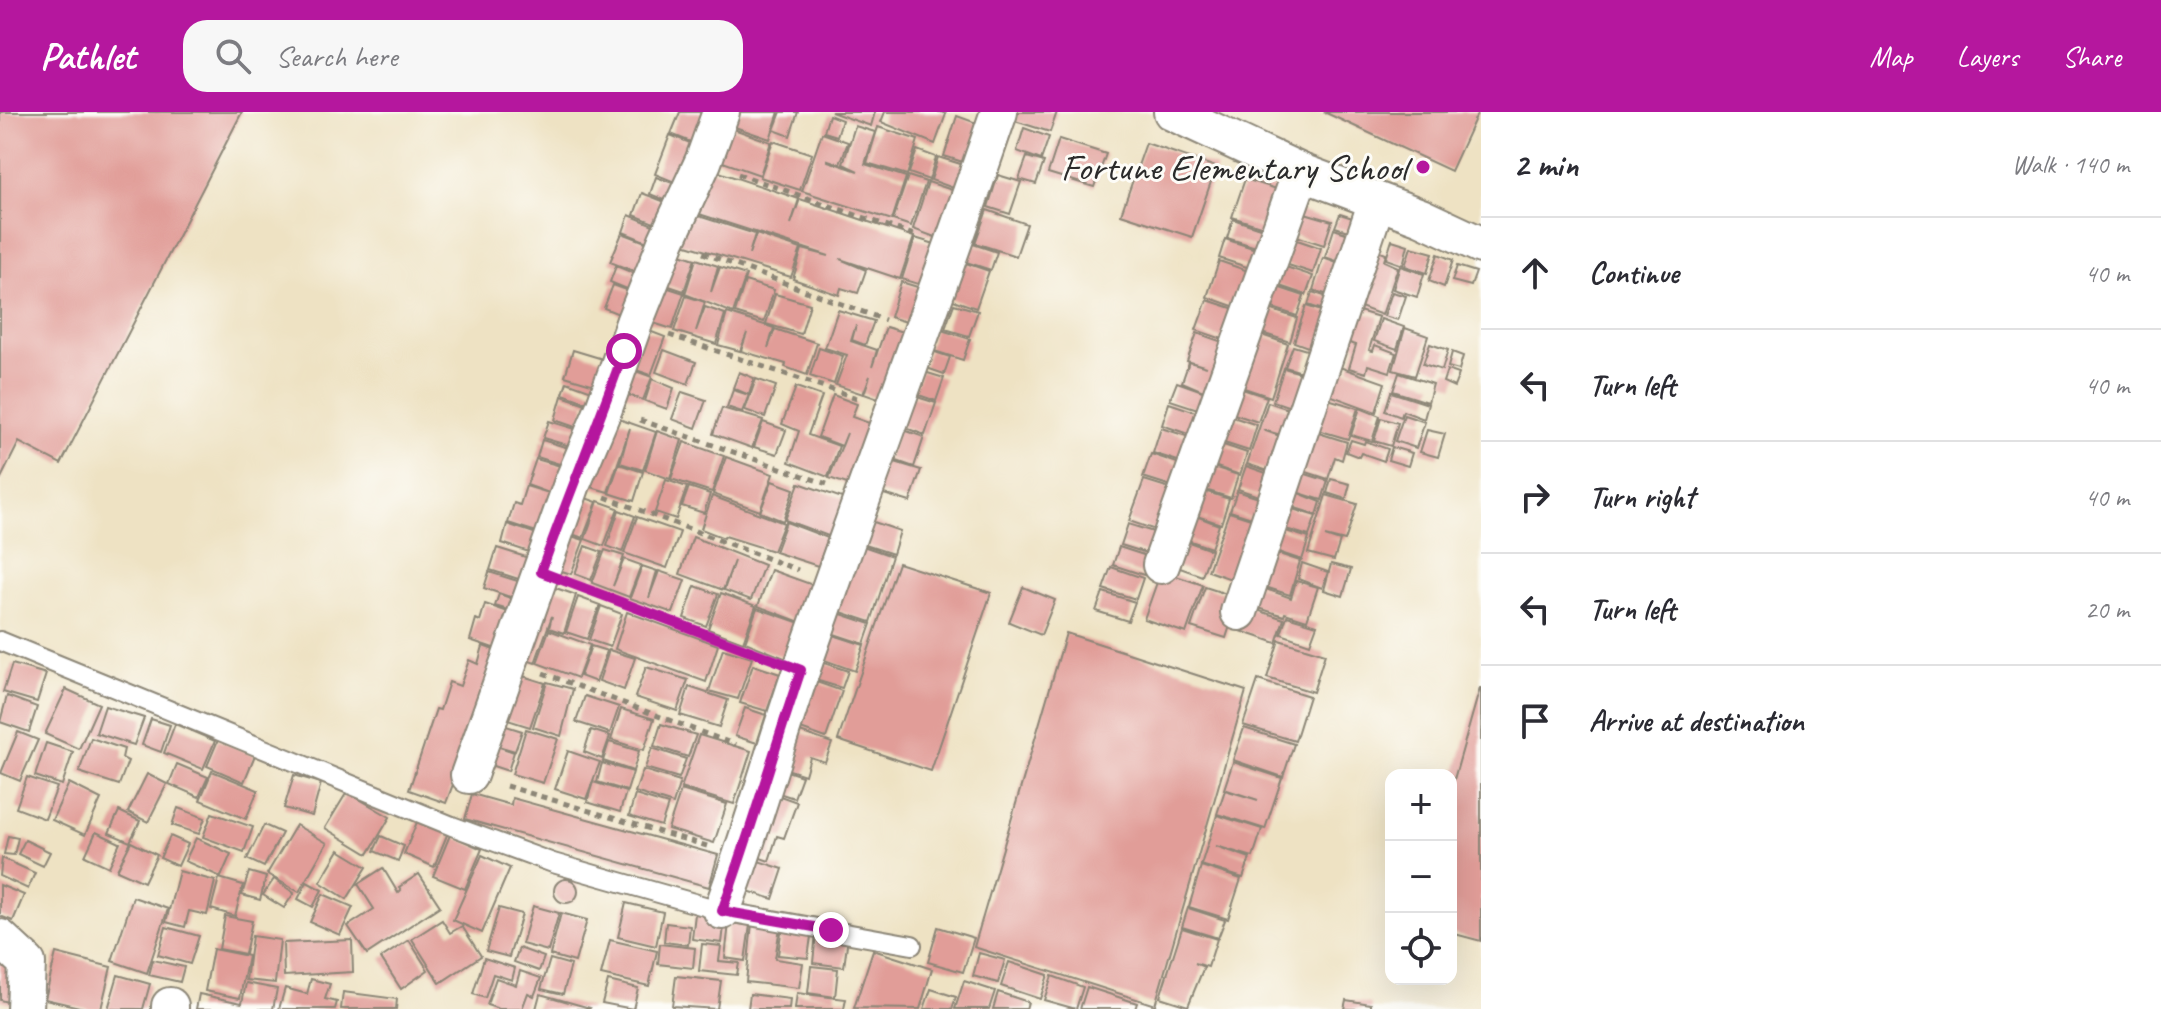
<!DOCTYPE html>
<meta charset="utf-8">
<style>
:root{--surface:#fff;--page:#f7f7f7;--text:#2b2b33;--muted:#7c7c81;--line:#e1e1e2;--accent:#b5179e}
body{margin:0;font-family:Caveat,sans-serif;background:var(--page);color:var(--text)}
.controls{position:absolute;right:24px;bottom:24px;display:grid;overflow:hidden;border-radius:16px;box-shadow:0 8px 32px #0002}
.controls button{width:72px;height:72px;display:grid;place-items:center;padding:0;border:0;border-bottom:2px solid var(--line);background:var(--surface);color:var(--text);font:40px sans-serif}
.stop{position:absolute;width:24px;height:24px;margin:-18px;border:6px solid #b5179e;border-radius:50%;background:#fff}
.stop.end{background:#b5179e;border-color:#fff;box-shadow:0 2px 8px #0008}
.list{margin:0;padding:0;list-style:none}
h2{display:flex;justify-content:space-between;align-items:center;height:104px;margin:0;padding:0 32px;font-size:34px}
h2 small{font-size:26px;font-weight:400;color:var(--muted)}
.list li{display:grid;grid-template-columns:52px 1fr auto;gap:24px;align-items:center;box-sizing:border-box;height:112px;padding:0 32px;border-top:2px solid var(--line)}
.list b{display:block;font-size:30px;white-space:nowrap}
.list em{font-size:26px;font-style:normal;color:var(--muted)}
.icon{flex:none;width:44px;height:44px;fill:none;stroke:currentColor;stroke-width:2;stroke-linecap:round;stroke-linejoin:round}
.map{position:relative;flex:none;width:1481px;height:897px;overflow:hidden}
header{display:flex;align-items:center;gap:48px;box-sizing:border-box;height:112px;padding:0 40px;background:var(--accent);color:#fff}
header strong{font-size:38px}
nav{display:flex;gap:44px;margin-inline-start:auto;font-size:28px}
.search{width:560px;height:72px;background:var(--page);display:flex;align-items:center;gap:20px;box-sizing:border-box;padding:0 28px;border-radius:24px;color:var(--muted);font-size:30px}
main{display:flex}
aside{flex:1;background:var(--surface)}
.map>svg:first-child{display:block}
.building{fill:#e19d98}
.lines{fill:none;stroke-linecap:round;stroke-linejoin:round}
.lane-casing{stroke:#8c8677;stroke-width:22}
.street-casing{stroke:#8c8677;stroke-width:40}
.path{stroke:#8c8677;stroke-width:5;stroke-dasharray:6 6;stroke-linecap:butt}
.lane{stroke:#fff;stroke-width:18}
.street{stroke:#fff;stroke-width:36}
.route{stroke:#b5179e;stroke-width:10}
.poi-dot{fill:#b5179e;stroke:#fdfcf7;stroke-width:3}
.labels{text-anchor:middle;stroke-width:6;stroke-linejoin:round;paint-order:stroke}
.poi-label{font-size:38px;fill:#2b2b2b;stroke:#fdfcf7;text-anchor:end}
</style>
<header>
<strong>Pathlet</strong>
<div class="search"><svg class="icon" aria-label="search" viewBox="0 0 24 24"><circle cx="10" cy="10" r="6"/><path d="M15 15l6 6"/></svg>Search here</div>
<nav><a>Map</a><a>Layers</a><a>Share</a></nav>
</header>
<main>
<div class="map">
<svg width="1481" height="897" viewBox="0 0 1481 897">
<rect width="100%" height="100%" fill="#fdfcf7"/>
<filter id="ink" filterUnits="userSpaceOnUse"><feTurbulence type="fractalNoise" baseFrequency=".0125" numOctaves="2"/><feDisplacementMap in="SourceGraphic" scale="16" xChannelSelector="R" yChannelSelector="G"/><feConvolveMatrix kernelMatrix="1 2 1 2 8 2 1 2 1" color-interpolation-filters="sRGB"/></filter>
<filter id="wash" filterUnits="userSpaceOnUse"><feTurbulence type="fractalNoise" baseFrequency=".006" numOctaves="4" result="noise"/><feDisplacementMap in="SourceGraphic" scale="32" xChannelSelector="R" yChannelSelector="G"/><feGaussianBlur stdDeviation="1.8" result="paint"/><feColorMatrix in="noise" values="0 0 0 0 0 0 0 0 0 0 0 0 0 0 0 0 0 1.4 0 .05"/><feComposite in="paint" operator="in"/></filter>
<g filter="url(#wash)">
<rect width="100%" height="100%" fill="#eee2c3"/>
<g id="blocks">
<g class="building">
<polygon points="0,0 242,0 61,352 19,330 0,368"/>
<polygon points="680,0 699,0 710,5 698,33 671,22"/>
<polygon points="730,0 779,0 770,27 726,12"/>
<polygon points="781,0 798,0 790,24 774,18"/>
<polygon points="831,0 875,0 871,14"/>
<polygon points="885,0 941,0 946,2 935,32 881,10"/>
<polygon points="1018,0 1057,0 1050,20 1015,9"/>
<polygon points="1324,0 1478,0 1451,59"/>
<polygon points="829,3 842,8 837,24 824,20"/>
<polygon points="957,4 982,13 969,52 944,44"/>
<polygon points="725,14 771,30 760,63 714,47"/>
<polygon points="855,14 875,20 865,52 906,65 892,108 802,79 822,21 848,30 840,52 828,48 828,49 858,59 843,52"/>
<polygon points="878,15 918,28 907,63 867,51"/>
<polygon points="1024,16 1049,25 1041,48 1017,39"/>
<polygon points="670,23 698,34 682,73 655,62"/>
<polygon points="1059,27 1106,42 1094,75 1048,61"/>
<polygon points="773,29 812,42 800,78 760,65"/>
<polygon points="1146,31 1216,55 1192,125 1121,102"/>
<polygon points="917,38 936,45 929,68 909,61"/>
<polygon points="938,45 967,54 959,78 931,68"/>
<polygon points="1027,45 1044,50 1036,72 1019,67"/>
<polygon points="707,56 799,87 791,112 800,87 914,125 900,167 840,147 866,158 858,181 841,176 839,183 793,167 802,137 829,144 693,100"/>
<polygon points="998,63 1021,70 1010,102 988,95"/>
<polygon points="908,64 926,70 911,114 893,108"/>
<polygon points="656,65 681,74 674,92 650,82"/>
<polygon points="1245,67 1286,80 1273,118 1232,105"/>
<polygon points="928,70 958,80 943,128 913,117"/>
<polygon points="642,81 673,93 664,115 634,103"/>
<polygon points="987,98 1027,112 1016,144 975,131"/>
<polygon points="1298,99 1332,109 1324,133 1290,122"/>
<polygon points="686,100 755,122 749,142 756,122 801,137 791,165 677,130"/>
<polygon points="1340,102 1365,110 1361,123 1335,115"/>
<polygon points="629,103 663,117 657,134 623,120"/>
<polygon points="1233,107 1275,121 1269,139 1227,126"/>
<polygon points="1334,117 1361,126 1351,154 1325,145"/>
<polygon points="622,121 656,134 644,163 610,150"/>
<polygon points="1288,125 1321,136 1313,161 1279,150"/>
<polygon points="915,126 938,133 925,174 902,167"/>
<polygon points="1225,127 1265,140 1259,159 1219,146"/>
<polygon points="1392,128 1408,133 1403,153 1386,147"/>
<polygon points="970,131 997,140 991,158 963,149"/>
<polygon points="1411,135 1433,141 1427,161 1405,154"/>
<polygon points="1370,136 1386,142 1384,149 1398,155 1382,203 1352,192"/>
<polygon points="668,138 695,147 684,179 657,170"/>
<polygon points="1438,142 1453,148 1444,175 1429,169"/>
<polygon points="1323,146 1351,156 1340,187 1313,178"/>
<polygon points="696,147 718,154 711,180 720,155 746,163 733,201 685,182"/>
<polygon points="1219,149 1257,162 1244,198 1207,185"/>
<polygon points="963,150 989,159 976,196 950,187"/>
<polygon points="1277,152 1313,164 1306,183 1271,171"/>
<polygon points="616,154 643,165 637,181 610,170"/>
<polygon points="1400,154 1424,162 1417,185 1393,177"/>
<polygon points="1457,154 1476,160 1471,174 1452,169"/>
<polygon points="745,169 774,178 764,210 735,201"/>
<polygon points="901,170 924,177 913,212 890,205"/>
<polygon points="656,172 684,181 672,217 644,208"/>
<polygon points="613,173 635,181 626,205 604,196"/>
<polygon points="1271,173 1304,184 1297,204 1264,193"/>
<polygon points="1312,180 1337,188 1332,201 1308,193"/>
<polygon points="1392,180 1406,184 1398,208 1384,204"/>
<polygon points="775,182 810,192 801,222 766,212"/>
<polygon points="686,184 705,190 696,219 705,195 725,202 716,232 674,219"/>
<polygon points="1207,188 1244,200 1234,231 1196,218"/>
<polygon points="954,192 978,199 969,224 945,217"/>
<polygon points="1306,194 1331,202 1319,239 1294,230"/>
<polygon points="1263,195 1297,206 1290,230 1255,219"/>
<polygon points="1349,196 1379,205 1369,238 1373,239 1375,233 1396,241 1390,260 1368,253 1366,261 1349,256 1356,233 1339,228"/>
<polygon points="838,198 874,209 865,233 852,228 856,213 851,229 877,238 872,255 886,215 906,221 884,289 864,282 870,264 863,282 836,273 847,243 825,236"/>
<polygon points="727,201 774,216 768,236 775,217 817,231 807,263 785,255 786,252 741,239 747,221 740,239 718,233"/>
<polygon points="1381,207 1404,215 1397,237 1374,229"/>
<polygon points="935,216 970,227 963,248 928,237"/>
<polygon points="1405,216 1428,224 1415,264 1393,258"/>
<polygon points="644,217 665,225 651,263 630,256"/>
<polygon points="1253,220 1288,232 1271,285 1235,273"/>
<polygon points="1197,221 1231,233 1207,300 1170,288 1177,270 1208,281 1182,270 1189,250 1207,255 1187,249"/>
<polygon points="1430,232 1448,238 1442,258 1423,252"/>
<polygon points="1293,234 1310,239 1302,260 1285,255"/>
<polygon points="819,236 843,244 834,272 810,264"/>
<polygon points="573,238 606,248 598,274 565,264"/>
<polygon points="664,238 696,250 688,272 656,260"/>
<polygon points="929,238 950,245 944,262 924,255"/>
<polygon points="1452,240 1463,244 1459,258 1448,255"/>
<polygon points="1331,252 1385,271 1376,300 1321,280"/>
<polygon points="625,255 652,265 643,288 616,279"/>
<polygon points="1284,256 1310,264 1299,298 1273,289"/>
<polygon points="1447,258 1459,262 1454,275 1443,270"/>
<polygon points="921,259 944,266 936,289 913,281"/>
<polygon points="739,260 754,266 749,283 733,276"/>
<polygon points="1399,261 1433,272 1428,290 1393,279"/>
<polygon points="652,267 674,276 667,297 645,289"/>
<polygon points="756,267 776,274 765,305 745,298"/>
<polygon points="567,270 595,280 591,292 563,282"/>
<polygon points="1233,274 1267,285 1258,310 1225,299"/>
<polygon points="796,275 822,284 808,323 839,334 828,365 789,350 799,319 782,312"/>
<polygon points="733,278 749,283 742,300 727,295"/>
<polygon points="682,280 706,288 696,316 672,307"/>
<polygon points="1391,280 1428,292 1424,307 1403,299 1401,305 1385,299"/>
<polygon points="833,283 857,292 852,305 875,313 850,373 829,366 847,321 842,334 818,325"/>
<polygon points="911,283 936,291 925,323 900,314"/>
<polygon points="562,284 586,292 578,316 555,308"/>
<polygon points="1321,285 1358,296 1348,327 1311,316"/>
<polygon points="1268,290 1300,301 1292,326 1263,318 1291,328 1280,363 1247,352"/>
<polygon points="1169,291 1205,303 1197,325 1162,313"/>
<polygon points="722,296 763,308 752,336 713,322"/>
<polygon points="1360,296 1380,304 1372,329 1351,323"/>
<polygon points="1221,301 1257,313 1249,339 1212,327"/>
<polygon points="1404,303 1425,310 1416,336 1395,329"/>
<polygon points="613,305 656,320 643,358 620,351 630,316 608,380 581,372"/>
<polygon points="1381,306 1398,311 1391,334 1374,329"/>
<polygon points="549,309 582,319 577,336 543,326"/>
<polygon points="763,310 786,318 777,342 754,335"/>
<polygon points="898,316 924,325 914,355 888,346"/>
<polygon points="1161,316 1196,327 1187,352 1153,341"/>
<polygon points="1309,318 1347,330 1342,348 1335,345 1328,367 1294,356"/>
<polygon points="1427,318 1445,322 1438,345 1420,340"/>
<polygon points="657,319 682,328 670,367 645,358"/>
<polygon points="542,328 572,337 566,354 537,345"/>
<polygon points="1351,328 1364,332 1365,329 1388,337 1384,349 1361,341 1359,345 1346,340"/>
<polygon points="1212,329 1247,341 1240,363 1205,351"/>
<polygon points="684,330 724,344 712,380 671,367"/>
<polygon points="1392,335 1412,341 1408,354 1388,348"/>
<polygon points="1151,342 1189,355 1181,377 1143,365"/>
<polygon points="726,345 773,362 760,399 713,382"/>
<polygon points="536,347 564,355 543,422 508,411 514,391 520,393 526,374 549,381 527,373"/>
<polygon points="885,347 921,358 910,390 874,379"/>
<polygon points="619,352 643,360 634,389 609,381"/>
<polygon points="1204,352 1238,363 1231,386 1196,375"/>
<polygon points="1246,354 1272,363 1264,386 1238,377"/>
<polygon points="1293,358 1328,369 1322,388 1296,380 1321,390 1317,403 1283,392"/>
<polygon points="1331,367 1350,372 1346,387 1327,381"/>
<polygon points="666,368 687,375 676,407 655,400"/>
<polygon points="1144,368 1176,378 1167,422 1129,409"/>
<polygon points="772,369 794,377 783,409 760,400"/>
<polygon points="799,371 845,387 831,425 785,408"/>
<polygon points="689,375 710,382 704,401 682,394"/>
<polygon points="1192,375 1229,387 1221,412 1191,402 1219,413 1211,436 1176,424"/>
<polygon points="1237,379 1265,388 1258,408 1230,399"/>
<polygon points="574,382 597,390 583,426 561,418"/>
<polygon points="1326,383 1357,392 1345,429 1325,424 1340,429 1334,448 1308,441"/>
<polygon points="712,384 784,411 773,439 725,424 724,426 701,417"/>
<polygon points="598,389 618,396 604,434 585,427"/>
<polygon points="1282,394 1316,404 1309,424 1276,414"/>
<polygon points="619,398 635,404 622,440 607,434"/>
<polygon points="1229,400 1260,410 1234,468 1208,459"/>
<polygon points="637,405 680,420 667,456 624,441"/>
<polygon points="868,408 900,419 893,442 859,431"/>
<polygon points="786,410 828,426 818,454 775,440"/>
<polygon points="507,412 537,422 532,441 502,431"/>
<polygon points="1128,412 1166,424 1159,445 1121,433"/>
<polygon points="1276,416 1309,426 1302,448 1269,437"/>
<polygon points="562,421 584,428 571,462 550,455"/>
<polygon points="693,425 764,453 751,488 724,478 734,449 723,478 680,462"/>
<polygon points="1175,425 1211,438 1202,464 1166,451"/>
<polygon points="857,432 892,444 871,510 832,497"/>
<polygon points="585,434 602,440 591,468 575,462"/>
<polygon points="1119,435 1159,448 1153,466 1113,453"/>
<polygon points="497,436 532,447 525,469 490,458"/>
<polygon points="1264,437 1300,449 1290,483 1253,471"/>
<polygon points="605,438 624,444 613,474 624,447 641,453 629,485 592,471"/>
<polygon points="898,451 991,481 931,659 838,628"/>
<polygon points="1302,451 1328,460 1322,476 1298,467"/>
<polygon points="1331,452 1351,457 1343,484 1324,478"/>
<polygon points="642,454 657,459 649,486 659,459 685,468 673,501 630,486"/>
<polygon points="1111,455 1143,466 1136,487 1103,477"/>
<polygon points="771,458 813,473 800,510 758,494"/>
<polygon points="1161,459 1203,473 1186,521 1144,507"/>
<polygon points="489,460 524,471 519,488 484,476"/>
<polygon points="1296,469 1318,475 1307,508 1285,501 1284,504 1246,492 1252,472 1291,486"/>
<polygon points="541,471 576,483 564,521 549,516 552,504 535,551 516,544"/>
<polygon points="695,474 718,482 706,514 684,506"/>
<polygon points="1023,475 1055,488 1041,523 1009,510"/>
<polygon points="1205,475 1239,486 1226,526 1191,515"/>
<polygon points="1103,480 1135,490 1128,509 1096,499"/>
<polygon points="721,481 756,494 743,530 708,517"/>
<polygon points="499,482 519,489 515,500 495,494"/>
<polygon points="578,485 600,493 587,527 566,520"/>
<polygon points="485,492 514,502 502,539 470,528 476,507 480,509"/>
<polygon points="601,494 622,502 610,535 589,528"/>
<polygon points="1245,494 1284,507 1276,531 1238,518"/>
<polygon points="757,496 800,511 787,547 745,530"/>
<polygon points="832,499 871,512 864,532 825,519"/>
<polygon points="627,500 718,533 706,570 615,537"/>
<polygon points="1287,504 1317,513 1310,532 1281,522"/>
<polygon points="549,518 590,533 578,566 537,551"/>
<polygon points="824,520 864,533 855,559 816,545"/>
<polygon points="1066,521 1246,579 1155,893 974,835"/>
<polygon points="1279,528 1325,542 1313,580 1267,566"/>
<polygon points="483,534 502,541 446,691 409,678 436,597 440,598 449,570 460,574 469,548 478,552"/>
<polygon points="591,534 607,539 596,570 580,564"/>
<polygon points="723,537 752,546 738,587 709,579"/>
<polygon points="609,538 635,546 624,578 599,569"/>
<polygon points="818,549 848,559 842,576 812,567"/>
<polygon points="12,552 46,562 37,590 3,580"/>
<polygon points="753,553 780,562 767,599 740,591"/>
<polygon points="646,555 688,568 677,599 635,585"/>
<polygon points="513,561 545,571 530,615 498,605"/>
<polygon points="808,567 842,579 826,626 792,614"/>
<polygon points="1258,568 1309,584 1295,629 1243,613"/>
<polygon points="547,570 573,577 561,624 533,615"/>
<polygon points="689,575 728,588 719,615 680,603"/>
<polygon points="1480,576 1481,576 1481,829 1451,821 1451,678"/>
<polygon points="66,577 99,592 79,637 45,622"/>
<polygon points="7,584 37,595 29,620 0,610"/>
<polygon points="585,584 619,595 610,621 576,610"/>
<polygon points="105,594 144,606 134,633 96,621"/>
<polygon points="745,596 766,603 757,631 735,624"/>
<polygon points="621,597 654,607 644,638 611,628"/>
<polygon points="151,607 170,613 161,640 142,633"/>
<polygon points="490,609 522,619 515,639 491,632 514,640 508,659 478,649"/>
<polygon points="175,612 215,629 203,657 164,641"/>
<polygon points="661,612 696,623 688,645 654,634"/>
<polygon points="1244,616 1294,632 1283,665 1233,648"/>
<polygon points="526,617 558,627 543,671 512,662"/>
<polygon points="591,618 610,624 602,647 584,640"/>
<polygon points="797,619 832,631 825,650 810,645 805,663 774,653"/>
<polygon points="18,620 38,628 20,669 1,661"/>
<polygon points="699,623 751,639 734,692 681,676"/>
<polygon points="91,626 124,637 122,646 128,649 119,673 79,660"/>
<polygon points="218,628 255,643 244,670 207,654"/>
<polygon points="609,630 639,639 633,659 603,649"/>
<polygon points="46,631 73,640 62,673 35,664"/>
<polygon points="652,636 686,647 679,666 645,656"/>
<polygon points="568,639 600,650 586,687 555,677"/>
<polygon points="1233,650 1282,666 1265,717 1217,702 1225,678 1258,688 1224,677"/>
<polygon points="602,651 633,660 627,679 597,670"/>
<polygon points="177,652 208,665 199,685 169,672"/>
<polygon points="775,655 802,664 794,686 766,677"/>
<polygon points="643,658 680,669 673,692 635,680"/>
<polygon points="212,659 258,678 246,707 200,688"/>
<polygon points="147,662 167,672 148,710 128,700"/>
<polygon points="294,663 321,671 312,704 284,696"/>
<polygon points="27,665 57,675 45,707 16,696"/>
<polygon points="593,670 626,680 620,700 587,690"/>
<polygon points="69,671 101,687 85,723 52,708"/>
<polygon points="681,678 727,692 714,731 668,717"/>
<polygon points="766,679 797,690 784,726 777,724 769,749 746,741"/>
<polygon points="347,680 390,705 368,742 325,716"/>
<polygon points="472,682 511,693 512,686 718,743 709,775 465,707"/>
<polygon points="635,683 668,693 661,714 629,704"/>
<polygon points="178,696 205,706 199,722 172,713"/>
<polygon points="119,699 140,709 130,730 109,721"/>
<polygon points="212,701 253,715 244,740 203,725"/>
<polygon points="1217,703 1262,717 1253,745 1216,734 1250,746 1243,766 1201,753"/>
<polygon points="419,705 449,718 434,755 404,742"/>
<polygon points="264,713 282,721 264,755 247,747"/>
<polygon points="296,713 327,731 299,780 267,762"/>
<polygon points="96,720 120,731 109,755 85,744"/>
<polygon points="450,723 482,737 465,777 433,764"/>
<polygon points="8,724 18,726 14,743 4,742"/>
<polygon points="170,724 188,732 178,754 160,746"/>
<polygon points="381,724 404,734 398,749 374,739"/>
<polygon points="196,726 231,742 221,765 185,749"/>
<polygon points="25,728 50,740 43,754 18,742"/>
<polygon points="131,730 157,743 144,770 117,758"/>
<polygon points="339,738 367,755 347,787 320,770"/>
<polygon points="482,743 510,756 482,821 453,808"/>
<polygon points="746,745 783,757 773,787 735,775"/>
<polygon points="2,746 35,761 28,777 0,764"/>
<polygon points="1201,754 1241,767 1228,807 1189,795"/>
<polygon points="383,756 398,781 401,778 399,775 419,762 440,794 367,842 348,814 374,797 358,772"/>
<polygon points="179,759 215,769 207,803 189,799 185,815 166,810"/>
<polygon points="249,760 266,765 260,788 242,783"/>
<polygon points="219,766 243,773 235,804 211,797"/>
<circle cx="566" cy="779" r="12"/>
<polygon points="274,767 294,781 284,796 263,783"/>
<polygon points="307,770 322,778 313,795 298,787"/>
<polygon points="0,773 24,783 13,809 0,804"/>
<polygon points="323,782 353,795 340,823 310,810"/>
<polygon points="133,785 168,797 147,861 112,849"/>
<polygon points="626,791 663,800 656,834 618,825"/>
<polygon points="533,794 559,801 548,839 522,832"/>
<polygon points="499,796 522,802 509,845 486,839"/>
<polygon points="1188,796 1225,808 1218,826 1182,815"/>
<polygon points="561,801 587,808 575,850 550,843"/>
<polygon points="695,802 725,806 722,831 692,827"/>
<polygon points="225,804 252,809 245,842 219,837"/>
<polygon points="442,808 450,821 462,814 481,844 440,871 412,827"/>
<polygon points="666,811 690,814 688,833 664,830"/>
<polygon points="729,811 750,813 745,849 725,846"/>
<polygon points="752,811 780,815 775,847 803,851 799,876 746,870"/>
<polygon points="782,813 812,817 808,846 778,843"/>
<polygon points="166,815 199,824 190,852 158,843"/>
<polygon points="938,815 974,826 963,860 928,850"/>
<polygon points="1182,816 1217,827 1208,855 1195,851 1204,855 1188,894 1160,885"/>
<polygon points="816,821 848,825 844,855 813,851"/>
<polygon points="252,824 280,828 275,871 246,868"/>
<polygon points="352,828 353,860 284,864 283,831"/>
<polygon points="409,828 428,858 401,877 381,846"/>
<polygon points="610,828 657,839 649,874 601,863"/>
<polygon points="660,832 695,836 693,856 658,852"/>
<polygon points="702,832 721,834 719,849 739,851 737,863 699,859"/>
<polygon points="519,836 544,845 539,859 514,850"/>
<polygon points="213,837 248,844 240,886 205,879"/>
<polygon points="873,838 932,857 920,897 854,896"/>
<polygon points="56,841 111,855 101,897 88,897 45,887"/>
<polygon points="979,841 1005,848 998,871 973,864"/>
<polygon points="0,843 27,851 14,892 0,888"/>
<polygon points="484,846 515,856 512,868 493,862 485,886 473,882"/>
<polygon points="550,847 571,853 563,882 541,877"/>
<polygon points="153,848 184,855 180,870 149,863"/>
<polygon points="1009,850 1048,863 1040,887 1001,874"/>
<polygon points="811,854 838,857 835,885 808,881"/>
<polygon points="520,859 541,866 534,884 528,881 522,897 499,897 487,893 496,866 516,873"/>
<polygon points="118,863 150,872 143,897 108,897"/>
<polygon points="676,864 721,869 717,897 672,894"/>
<polygon points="1052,864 1083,875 1076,897 1044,888"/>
<polygon points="311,867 330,872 325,887 337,890 335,897 279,897 285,876 307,882"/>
<polygon points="608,869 638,876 633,897 602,891"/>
<polygon points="964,869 995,879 989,897 955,897"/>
<polygon points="246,871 277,877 273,897 196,897 199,882 242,891"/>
<polygon points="1087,875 1137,891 1135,897 1080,897"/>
<polygon points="931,877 956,885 952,897 924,897"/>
<polygon points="343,880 397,887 396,897 341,897"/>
<polygon points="998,880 1028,890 1026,897 993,897"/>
<polygon points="797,881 846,887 844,897 795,897"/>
<polygon points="540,882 590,896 589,897 536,897"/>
<polygon points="750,882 790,887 789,897 748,897"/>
<polygon points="1346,888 1371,892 1371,897 1344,897"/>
</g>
</g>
</g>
<g filter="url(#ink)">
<use href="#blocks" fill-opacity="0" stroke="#8c8677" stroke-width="2"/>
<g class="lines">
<defs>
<polyline id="lane" points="0,529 452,714 553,751 722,799 912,833"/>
<g id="street">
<polyline points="1172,0 1301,60 1421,105 1481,133"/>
<polyline points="1161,453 1301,60"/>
<polyline points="1239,500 1377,89"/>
<polyline points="469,663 572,372 604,296 634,211 667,128 703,50 721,0"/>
<path d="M722,799C751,721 773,641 800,562C865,374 935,188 999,0"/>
<polyline points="0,826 27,851 25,897"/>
<polyline points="170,897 170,894"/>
</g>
</defs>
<use href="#lane" class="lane-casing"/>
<use href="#street" class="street-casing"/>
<g class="path">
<polyline points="738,62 914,123"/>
<polyline points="703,141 885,208"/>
<polyline points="669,223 857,286"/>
<polyline points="640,308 827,372"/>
<polyline points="605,385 798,458"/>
<polyline points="578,474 767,545"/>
<polyline points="543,561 736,633"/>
<polyline points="506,674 707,734"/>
</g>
<use href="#lane" class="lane"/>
<use href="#street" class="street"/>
</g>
</g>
<g class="lines" filter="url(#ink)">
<path class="route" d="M624,239C598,313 567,386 541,460L801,558C774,638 751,719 722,799L831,818"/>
</g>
<circle class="poi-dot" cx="1423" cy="55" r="8"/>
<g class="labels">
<g class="poi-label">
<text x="1407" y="68">Fortune Elementary School</text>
</g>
</g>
</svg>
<div class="controls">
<button>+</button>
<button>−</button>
<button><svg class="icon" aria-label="locate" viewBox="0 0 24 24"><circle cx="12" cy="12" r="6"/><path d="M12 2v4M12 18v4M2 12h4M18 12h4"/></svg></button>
</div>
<div class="stop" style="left:624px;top:239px"></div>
<div class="stop end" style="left:831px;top:818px"></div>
</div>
<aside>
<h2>2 min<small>Walk · 140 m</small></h2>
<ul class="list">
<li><svg class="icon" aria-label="ahead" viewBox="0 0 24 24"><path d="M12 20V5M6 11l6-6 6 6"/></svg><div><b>Continue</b></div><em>40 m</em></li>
<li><svg class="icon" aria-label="left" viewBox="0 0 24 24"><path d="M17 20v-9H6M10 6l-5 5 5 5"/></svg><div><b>Turn left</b></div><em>40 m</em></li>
<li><svg class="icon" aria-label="right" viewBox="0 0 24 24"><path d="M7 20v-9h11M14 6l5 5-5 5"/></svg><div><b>Turn right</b></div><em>40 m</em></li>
<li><svg class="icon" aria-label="left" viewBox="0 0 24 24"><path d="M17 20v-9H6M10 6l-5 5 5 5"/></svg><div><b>Turn left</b></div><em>20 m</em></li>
<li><svg class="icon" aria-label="arrive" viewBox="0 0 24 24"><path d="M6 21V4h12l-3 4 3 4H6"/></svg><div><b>Arrive at destination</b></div></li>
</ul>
</aside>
</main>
